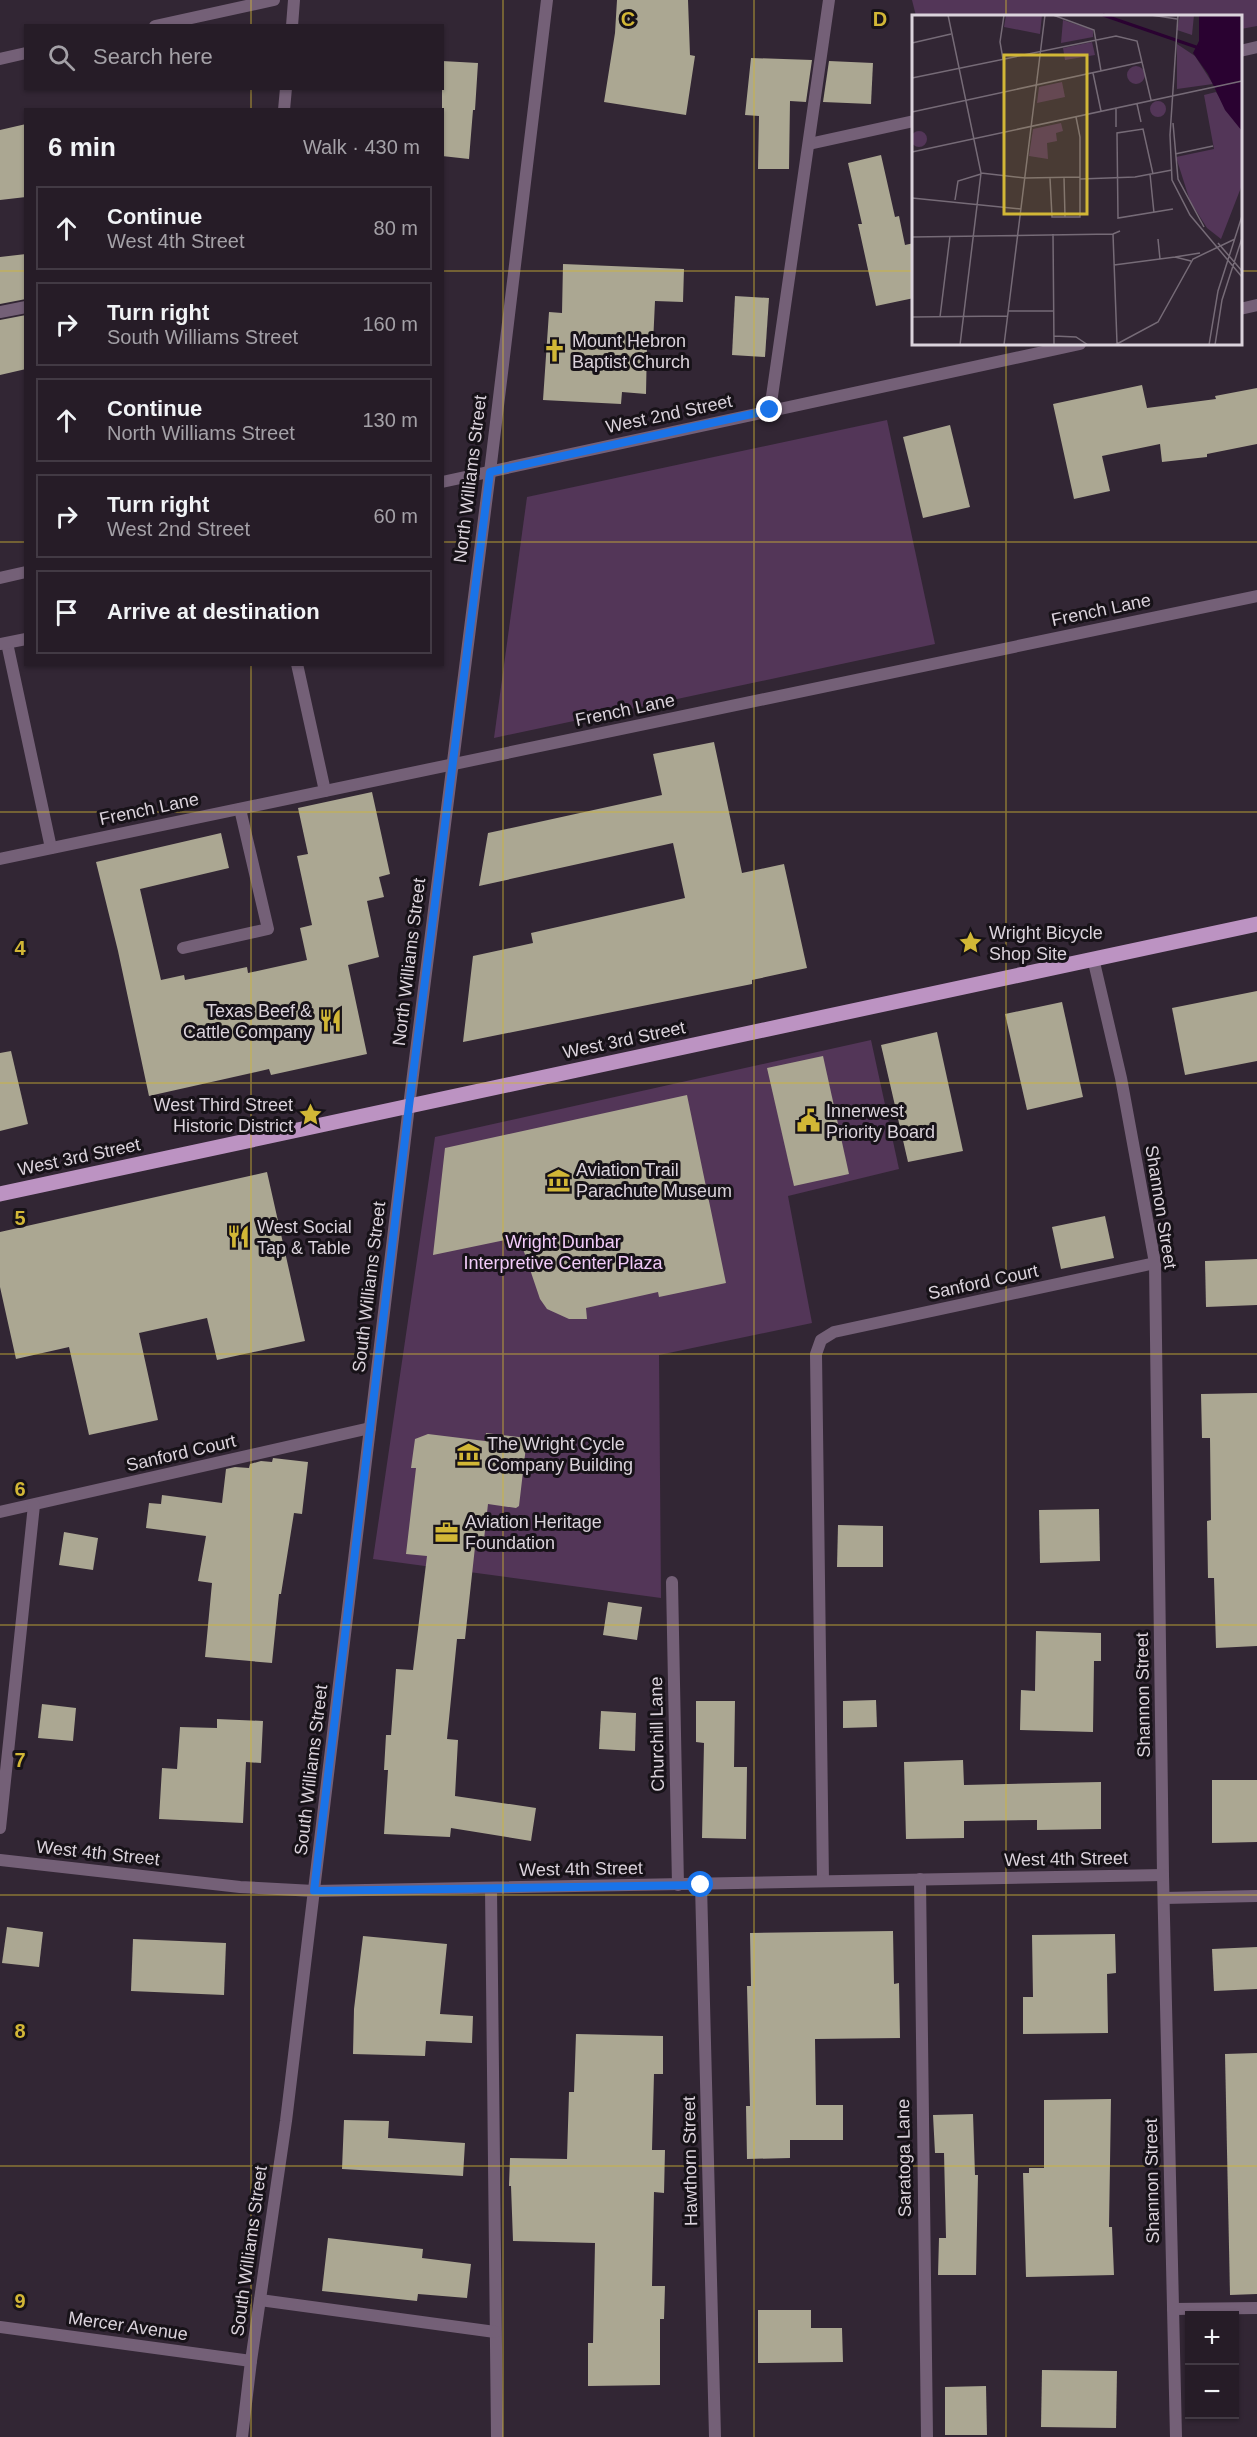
<!DOCTYPE html>
<meta charset="utf-8">
<style>
:root{--surface:#261c27;--page:#322933;--text:#f1f3f6;--muted:#a4a1a7;--line:#423a44}
body{margin:0;font-family:Arial,sans-serif;background:var(--page);color:var(--text)}
.controls{position:absolute;right:18px;bottom:18px;display:grid;overflow:hidden;border-radius:0px;box-shadow:0 2px 4px #0004}
.controls button{width:54px;height:54px;display:grid;place-items:center;padding:0;border:0;border-bottom:2px solid var(--line);background:var(--surface);color:var(--text);font:30px sans-serif}
.stop{position:absolute;width:18px;height:18px;margin:-14px;border:4px solid #1a73e8;border-radius:50%;background:#fff}
.stop.end{background:#1a73e8;border-color:#fff;box-shadow:0 2px 6px #0008}
.list{margin:0;padding:0;list-style:none}
h2{display:flex;justify-content:space-between;align-items:center;height:78px;margin:0;padding:0 24px;font-size:26px}
h2 small{font-size:20px;font-weight:400;color:var(--muted)}
.list li{display:grid;grid-template-columns:39px 1fr auto;gap:18px;align-items:center;box-sizing:border-box;height:84px;margin:0 12px 12px;padding:0 12px;border:2px solid var(--line);border-radius:0px}
.list b{display:block;font-size:22px;white-space:nowrap}
.list p{margin:0;font-size:20px;white-space:nowrap;color:var(--muted)}
.list em{font-size:20px;font-style:normal;color:var(--muted)}
.icon{flex:none;width:33px;height:33px;fill:none;stroke:currentColor;stroke-width:2;stroke-linecap:round;stroke-linejoin:round}
.map{position:relative;flex:none;width:1257px;height:2437px;overflow:hidden}
.search{position:absolute;background:var(--surface);box-shadow:0 2px 4px #0004;left:24px;top:24px;width:420px;height:66px;display:flex;align-items:center;gap:15px;box-sizing:border-box;padding:0 21px;border-radius:0px;color:var(--muted);font-size:22px}
.panel{position:absolute;background:var(--surface);box-shadow:0 2px 4px #0004;left:24px;top:108px;width:420px;height:558px;border-radius:0px}
.map>svg:first-child{display:block}
.green{fill:#533658}
.building{fill:#aba792}
.lines{fill:none;stroke-linecap:round;stroke-linejoin:round}
.service{stroke:#746077;stroke-width:12}
.minor{stroke:#746077;stroke-width:12}
.primary{stroke:#bc93c2;stroke-width:15}
.route{stroke:#1a73e8;stroke-width:8}
.grid{fill:none;stroke:#d2b736;stroke-width:1.5;stroke-opacity:0.55}
.labels{text-anchor:middle;stroke-width:6;stroke-linejoin:round;paint-order:stroke}
.poi-label{font-size:18px;fill:#dbd3dc;stroke:#171218;text-anchor:start}
.street-label{font-size:18px;fill:#dbd3dc;stroke:#171218}
.park-label{font-size:18px;fill:#f2cbf9;stroke:#171218}
.inset-river{fill:none;stroke:#2a0231;stroke-width:3}
.inset-road{fill:none;stroke:#766b77;stroke-width:1.5}
.view{fill:#d2b736;fill-opacity:0.15;stroke:#d2b736;stroke-width:3}
.inset-edge{fill:none;stroke:#dbd3dc;stroke-width:3}
.grid-label{font-size:20px;text-anchor:middle;font-weight:bold;fill:#d2b736;stroke:#171218;stroke-width:6;stroke-linejoin:round;paint-order:stroke}
</style>
<div class="map">
<svg width="1257" height="2437" viewBox="0 0 1257 2437">
<rect width="100%" height="100%" fill="#322634"/>
<g class="green">
<polygon points="912,0 1257,0 1257,26 1241,29 1240,16 916,16"/>
<polygon points="887,420 935,644 494,738 527,497"/>
<polygon points="871,1040 899,1169 788,1196 812,1323 659,1355 661,1598 373,1559 435,1137"/>
</g>
<g class="building">
<polygon points="617,0 688,0 690,55 695,56 686,115 604,102 615,33"/>
<polygon points="751,58 812,60 806,102 790,101 789,169 758,169 759,116 745,115"/>
<polygon points="442,61 478,63 475,110 473,110 469,159 442,156"/>
<polygon points="829,61 873,63 871,104 823,102"/>
<polygon points="26,124 26,197 0,200 0,130"/>
<polygon points="881,155 895,217 899,216 905,245 914,243 914,298 876,306 858,224 862,224 848,163"/>
<polygon points="26,254 26,299 0,304 0,257"/>
<polygon points="563,264 684,269 683,302 655,301 653,344 647,343 646,394 622,392 621,404 543,400 549,312 562,313"/>
<polygon points="735,296 769,298 765,357 732,355"/>
<polygon points="26,315 26,369 0,375 0,320"/>
<polygon points="1142,385 1147,408 1216,399 1215,396 1257,388 1257,444 1207,454 1207,457 1162,462 1160,444 1102,456 1110,491 1074,499 1053,404"/>
<polygon points="950,425 970,507 923,518 903,437"/>
<polygon points="714,742 742,873 784,864 807,968 752,980 752,984 463,1042 473,956 533,943 531,933 685,898 673,843 479,886 488,833 662,795 653,754"/>
<polygon points="372,792 390,874 379,877 384,897 367,901 379,957 348,965 367,1054 271,1075 269,1069 149,1096 118,951 96,862 221,833 229,868 140,889 161,980 184,975 185,980 247,967 248,973 307,960 300,928 312,925 297,856 308,854 298,808"/>
<polygon points="1257,991 1257,1061 1185,1075 1172,1008"/>
<polygon points="1062,1002 1083,1097 1027,1110 1005,1014"/>
<polygon points="937,1032 963,1151 908,1162 881,1045"/>
<polygon points="11,1051 28,1124 0,1131 0,1053"/>
<polygon points="823,1056 849,1174 794,1186 767,1068"/>
<polygon points="687,1095 726,1283 659,1297 658,1292 586,1308 587,1319 569,1319 547,1309 540,1299 519,1237 433,1255 445,1148"/>
<polygon points="267,1172 305,1341 217,1360 207,1318 139,1333 158,1420 89,1435 69,1347 16,1359 0,1287 0,1232"/>
<polygon points="1105,1216 1114,1258 1061,1269 1052,1227"/>
<polygon points="1257,1259 1257,1305 1206,1307 1205,1261"/>
<polygon points="1257,1393 1257,1646 1216,1648 1214,1578 1208,1578 1207,1521 1211,1520 1210,1438 1202,1438 1201,1394"/>
<polygon points="486,1433 527,1438 519,1506 516,1508 488,1504 483,1548 475,1547 465,1639 457,1639 447,1739 458,1740 455,1796 536,1808 531,1841 451,1828 450,1837 384,1834 388,1770 384,1770 386,1735 391,1735 396,1669 413,1670 427,1556 406,1554 416,1468 411,1468 415,1439 428,1434 485,1441"/>
<polygon points="273,1458 308,1462 302,1514 294,1513 281,1594 279,1594 272,1663 205,1657 212,1583 198,1581 206,1536 146,1528 149,1503 161,1504 162,1495 222,1503 226,1469 235,1467 249,1468 250,1464 261,1461 272,1462"/>
<polygon points="1099,1509 1100,1561 1040,1563 1039,1510"/>
<polygon points="838,1525 883,1526 883,1567 837,1567"/>
<polygon points="64,1532 98,1538 93,1570 59,1565"/>
<polygon points="608,1602 642,1607 637,1640 603,1635"/>
<polygon points="1036,1631 1101,1633 1101,1661 1094,1661 1093,1732 1020,1730 1021,1690 1035,1691"/>
<polygon points="876,1700 877,1727 843,1728 843,1701"/>
<polygon points="696,1701 735,1701 734,1767 747,1767 746,1839 702,1838 704,1743 696,1742"/>
<polygon points="42,1704 76,1708 73,1741 38,1738"/>
<polygon points="601,1711 636,1713 635,1751 599,1749"/>
<polygon points="217,1719 263,1721 261,1763 246,1762 243,1823 159,1819 162,1768 177,1769 180,1727 217,1728"/>
<polygon points="963,1760 964,1785 1101,1782 1101,1829 1037,1830 1037,1820 964,1821 964,1838 906,1839 904,1762"/>
<polygon points="1212,1780 1257,1780 1257,1842 1212,1843"/>
<polygon points="7,1927 43,1932 39,1967 2,1963"/>
<polygon points="893,1931 894,1984 899,1983 900,2038 815,2039 816,2105 843,2105 843,2140 790,2140 790,2158 747,2159 746,2106 750,2106 747,1986 751,1986 750,1933"/>
<polygon points="1115,1934 1116,1973 1107,1974 1108,2033 1023,2034 1023,1997 1033,1997 1032,1935"/>
<polygon points="363,1936 447,1944 440,2014 473,2016 472,2043 426,2041 425,2056 353,2054 354,2009"/>
<polygon points="133,1939 226,1943 224,1995 131,1991"/>
<polygon points="1257,1947 1257,1989 1214,1991 1212,1949"/>
<polygon points="576,2034 663,2036 663,2074 654,2074 652,2150 665,2150 664,2193 654,2192 652,2286 665,2286 664,2319 660,2319 660,2385 588,2386 588,2343 593,2343 595,2243 513,2241 511,2186 509,2186 510,2158 567,2159 569,2092 574,2092"/>
<polygon points="1257,2053 1257,2294 1230,2295 1225,2054"/>
<polygon points="1111,2099 1109,2227 1112,2227 1114,2275 1026,2277 1023,2173 1029,2173 1029,2168 1044,2168 1044,2100"/>
<polygon points="973,2114 975,2175 978,2175 976,2275 938,2275 939,2238 946,2238 944,2153 935,2153 933,2115"/>
<polygon points="344,2120 389,2121 388,2138 465,2143 463,2176 342,2169"/>
<polygon points="328,2238 423,2249 422,2258 471,2264 467,2298 418,2294 417,2301 322,2291"/>
<polygon points="758,2310 811,2310 811,2328 842,2328 843,2362 758,2363"/>
<polygon points="1042,2370 1117,2371 1116,2428 1041,2427"/>
<polygon points="986,2386 987,2435 945,2435 945,2387"/>
</g>
<g class="lines">
<g class="service">
<polyline points="292,26 294,0"/>
<polyline points="1240,51 1257,47"/>
<polyline points="284,110 286,88"/>
<polyline points="809,144 914,121"/>
<polyline points="0,312 26,307"/>
<polyline points="770,410 829,0"/>
<polyline points="7,643 51,848"/>
<polyline points="0,644 26,639"/>
<polyline points="297,664 325,791"/>
<polyline points="0,859 1257,596"/>
<polyline points="183,948 268,929 240,809"/>
<polyline points="0,1512 370,1428"/>
<polyline points="672,1582 678,1885"/>
<polyline points="0,1828 34,1505"/>
<polyline points="823,1881 816,1354 821,1340 834,1332 1155,1263"/>
<polyline points="491,1888 497,2437"/>
<polyline points="260,2300 495,2332"/>
<polyline points="1173,2309 1257,2308"/>
</g>
<g class="minor">
<polyline points="155,26 274,0"/>
<polyline points="0,59 26,53"/>
<polyline points="1240,309 1257,305"/>
<polyline points="442,482 1080,344"/>
<polyline points="0,578 26,572"/>
<polyline points="1093,958 1121,1078 1155,1263 1163,1875 1176,2437"/>
<polyline points="0,1860 240,1887 314,1891 1163,1875"/>
<polyline points="920,1879 927,2437"/>
<polyline points="701,1885 715,2437"/>
<polyline points="1164,1898 1257,1896"/>
<polyline points="0,2327 251,2361"/>
<polyline points="242,2437 251,2361 286,2121 409,1106 490,472 547,0"/>
</g>
<polyline class="primary" points="0,1194 1257,924"/>
</g>
<g class="lines">
<polyline class="route" points="701,1885 314,1891 409,1106 490,472 770,410"/>
</g>
<path class="grid" d="M251,0V26M503,0V2437M754,0V2437M1006,0V16M251,88V110M0,271H26M442,271H914M1240,271H1257M1006,344V2437M0,542H26M442,542H1257M251,664V2437M0,812H1257M0,1083H1257M0,1354H1257M0,1625H1257M0,1895H1257M0,2166H1257"/>
<defs>
<symbol id="church-bare" viewBox="-9 -9 18 18"><path d="M-1.2-6h2.4v3.5h3.3v2.4h-3.3V6h-2.4V-.1h-3.3v-2.4h3.3Z" fill="#d2b736" stroke="#171218" stroke-width="2.5" paint-order="stroke"/></symbol>
<symbol id="sight-bare" viewBox="-9 -9 18 18"><path d="M0-6L1.8-2.2L6-1.7L2.9 1.2L3.7 5.4L0 3.3L-3.7 5.4L-2.9 1.2L-6-1.7L-1.8-2.2Z" fill="#d2b736" stroke="#171218" stroke-width="2.5" paint-order="stroke"/></symbol>
<symbol id="restaurant-bare" viewBox="-9 -9 18 18"><path d="M-5-6h1v4h1v-4h1v4h1v-4h1v5L-1.5 .5V6h-2V.5L-5-1ZM5-6V6H3V1.5H1.5Q1.5-4 5-6Z" fill="#d2b736" stroke="#171218" stroke-width="2.5" paint-order="stroke"/></symbol>
<symbol id="civic-bare" viewBox="-9 -9 18 18"><path d="M-.6-6.5H3V-4.5H.6V-3L4-1V1h2V6H-6V1h2V-1L-.6-3ZM-1.2 2.5V6h2.4V2.5Z" fill="#d2b736" stroke="#171218" stroke-width="2.5" paint-order="stroke"/></symbol>
<symbol id="museum-bare" viewBox="-9 -9 18 18"><path d="M0-6L6-3V-2H-6V-3ZM-5-1h2V3h-2ZM-1-1h2V3h-2ZM3-1h2V3H3ZM-6 4H6V6H-6Z" fill="#d2b736" stroke="#171218" stroke-width="2.5" paint-order="stroke"/></symbol>
<symbol id="office-bare" viewBox="-9 -9 18 18"><path d="M-6-3h4V-5.5h4V-3h4V5H-6ZM-1-4.5V-3h2v-1.5ZM-6 0V1H6V0Z" fill="#d2b736" stroke="#171218" stroke-width="2.5" paint-order="stroke"/></symbol>
</defs>
<g fill-rule="evenodd">
<use href="#church-bare" x="538" y="334" width="33" height="33"/>
<use href="#sight-bare" x="954" y="926" width="33" height="33"/>
<use href="#restaurant-bare" x="314" y="1004" width="33" height="33"/>
<use href="#sight-bare" x="294" y="1098" width="33" height="33"/>
<use href="#civic-bare" x="792" y="1104" width="33" height="33"/>
<use href="#museum-bare" x="542" y="1164" width="33" height="33"/>
<use href="#restaurant-bare" x="222" y="1220" width="33" height="33"/>
<use href="#museum-bare" x="452" y="1438" width="33" height="33"/>
<use href="#office-bare" x="430" y="1516" width="33" height="33"/>
</g>
<g class="labels">
<g class="poi-label">
<text x="572" y="347">Mount Hebron<tspan x="572" dy="21">Baptist Church</tspan></text>
<text x="989" y="939">Wright Bicycle<tspan x="989" dy="21">Shop Site</tspan></text>
<text x="312" y="1017" text-anchor="end">Texas Beef &amp;<tspan x="312" dy="21">Cattle Company</tspan></text>
<text x="293" y="1111" text-anchor="end">West Third Street<tspan x="293" dy="21">Historic District</tspan></text>
<text x="826" y="1117">Innerwest<tspan x="826" dy="21">Priority Board</tspan></text>
<text x="576" y="1176">Aviation Trail<tspan x="576" dy="21">Parachute Museum</tspan></text>
<text x="257" y="1233">West Social<tspan x="257" dy="21">Tap &amp; Table</tspan></text>
<text x="487" y="1450">The Wright Cycle<tspan x="487" dy="21">Company Building</tspan></text>
<text x="465" y="1528">Aviation Heritage<tspan x="465" dy="21">Foundation</tspan></text>
</g>
<g class="street-label">
<text transform="translate(669 414) rotate(-12)" y="6">West 2nd Street</text>
<text transform="translate(470 479) rotate(-83)" y="6">North Williams Street</text>
<text transform="translate(1101 610) rotate(-12)" y="6">French Lane</text>
<text transform="translate(625 710) rotate(-12)" y="6">French Lane</text>
<text transform="translate(149 809) rotate(-12)" y="6">French Lane</text>
<text transform="translate(409 962) rotate(-83)" y="6">North Williams Street</text>
<text transform="translate(624 1040) rotate(-12)" y="6">West 3rd Street</text>
<text transform="translate(79 1157) rotate(-12)" y="6">West 3rd Street</text>
<text transform="translate(1161 1207) rotate(81)" y="6">Shannon Street</text>
<text transform="translate(983 1282) rotate(-12)" y="6">Sanford Court</text>
<text transform="translate(369 1287) rotate(-83)" y="6">South Williams Street</text>
<text transform="translate(181 1453) rotate(-13)" y="6">Sanford Court</text>
<text transform="translate(1143 1695) rotate(-91)" y="6">Shannon Street</text>
<text transform="translate(657 1734) rotate(-91)" y="6">Churchill Lane</text>
<text transform="translate(311 1770) rotate(-83)" y="6">South Williams Street</text>
<text transform="translate(98 1853) rotate(6)" y="6">West 4th Street</text>
<text transform="translate(1066 1859) rotate(-1)" y="6">West 4th Street</text>
<text transform="translate(581 1869) rotate(-1)" y="6">West 4th Street</text>
<text transform="translate(904 2158) rotate(-91)" y="6">Saratoga Lane</text>
<text transform="translate(690 2161) rotate(-91)" y="6">Hawthorn Street</text>
<text transform="translate(1152 2181) rotate(-91)" y="6">Shannon Street</text>
<text transform="translate(249 2251) rotate(-82)" y="6">South Williams Street</text>
<text transform="translate(128 2326) rotate(8)" y="6">Mercer Avenue</text>
</g>
<g class="park-label">
<text x="563" y="1248">Wright Dunbar<tspan x="563" dy="21">Interpretive Center Plaza</tspan></text>
</g>
</g>
<g transform="translate(912 15)">
<rect width="330" height="330" fill="#322634"/>
<path d="M94,0H130L128,19L92,12ZM268,0H282L280,20L265,15ZM151,5L181,15V22L149,28ZM180,27L183,40L153,45L151,33ZM265,29L283,41L301,69L265,74ZM215 60a9 9 0 1 1 18 0a9 9 0 1 1-18 0ZM150,67L153,82L125,88L127,72ZM304,77L330,116V170L309,224L295,213L278,186L264,142L302,134L292,80ZM238 94a8 8 0 1 1 16 0a8 8 0 1 1-16 0ZM149,108L151,116L144,118L145,126L135,128L136,144L117,141L121,114ZM-1 124a8 8 0 1 1 16 0a8 8 0 1 1-16 0Z" fill="#533658"/>
<path d="M287,0H328L330,116L313,95L296,59L281,38L287,26Z" fill="#2a0231"/>
<path class="inset-river" d="M191,0L287,33"/>
<path class="inset-road" d="M36,0L69,158L48,330M141,0L182,15L189,56M239,0L265,4M266,0L258,120L260,165L278,200L330,262M0,28L39,19M91,44L88,27L92,0M181,58L189,96M0,63L204,21L225,26L239,85M225,89L229,107M0,97L230,47M261,108L266,164L292,212M204,112V94M0,137L330,66M263,139L301,131M69,158L113,163L168,162M238,159L242,198M241,159L231,114L205,118L206,203L261,194M152,162L153,202M138,163L140,202H168V122L164,102M168,164L223,162L260,155M0,183L109,194M43,185L46,166L69,159M141,219L142,330M201,219L205,328M0,222L201,219L208,216M246,224L248,244M306,228L330,256M263,242L288,238M202,250L263,242L279,246M96,296H142M0,302L96,301M28,302L38,221M142,321L164,322L176,330M92,330L133,0M203,330L246,307L281,244L323,224M297,330L306,276L330,201M303,330L310,285L330,223"/>
<path class="view" d="M92,40H175V199H92Z"/>
<rect width="330" height="330" class="inset-edge"/>
</g>
<g class="grid-label">
<text x="628" y="26">C</text>
<text x="880" y="26">D</text>
<text x="20" y="955">4</text>
<text x="20" y="1225">5</text>
<text x="20" y="1496">6</text>
<text x="20" y="1767">7</text>
<text x="20" y="2038">8</text>
<text x="20" y="2308">9</text>
</g>
</svg>
<div class="controls">
<button>+</button>
<button>−</button>
</div>
<div class="stop" style="left:701px;top:1885px"></div>
<div class="stop end" style="left:770px;top:410px"></div>
<div class="search"><svg class="icon" aria-label="search" viewBox="0 0 24 24"><circle cx="10" cy="10" r="6"/><path d="M15 15l6 6"/></svg>Search here</div>
<section class="panel">
<h2>6 min<small>Walk · 430 m</small></h2>
<ul class="list">
<li><svg class="icon" aria-label="ahead" viewBox="0 0 24 24"><path d="M12 20V5M6 11l6-6 6 6"/></svg><div><b>Continue</b><p>West 4th Street</p></div><em>80 m</em></li>
<li><svg class="icon" aria-label="right" viewBox="0 0 24 24"><path d="M7 20v-9h11M14 6l5 5-5 5"/></svg><div><b>Turn right</b><p>South Williams Street</p></div><em>160 m</em></li>
<li><svg class="icon" aria-label="ahead" viewBox="0 0 24 24"><path d="M12 20V5M6 11l6-6 6 6"/></svg><div><b>Continue</b><p>North Williams Street</p></div><em>130 m</em></li>
<li><svg class="icon" aria-label="right" viewBox="0 0 24 24"><path d="M7 20v-9h11M14 6l5 5-5 5"/></svg><div><b>Turn right</b><p>West 2nd Street</p></div><em>60 m</em></li>
<li><svg class="icon" aria-label="arrive" viewBox="0 0 24 24"><path d="M6 21V4h12l-3 4 3 4H6"/></svg><div><b>Arrive at destination</b></div></li>
</ul>
</section>
</div>
